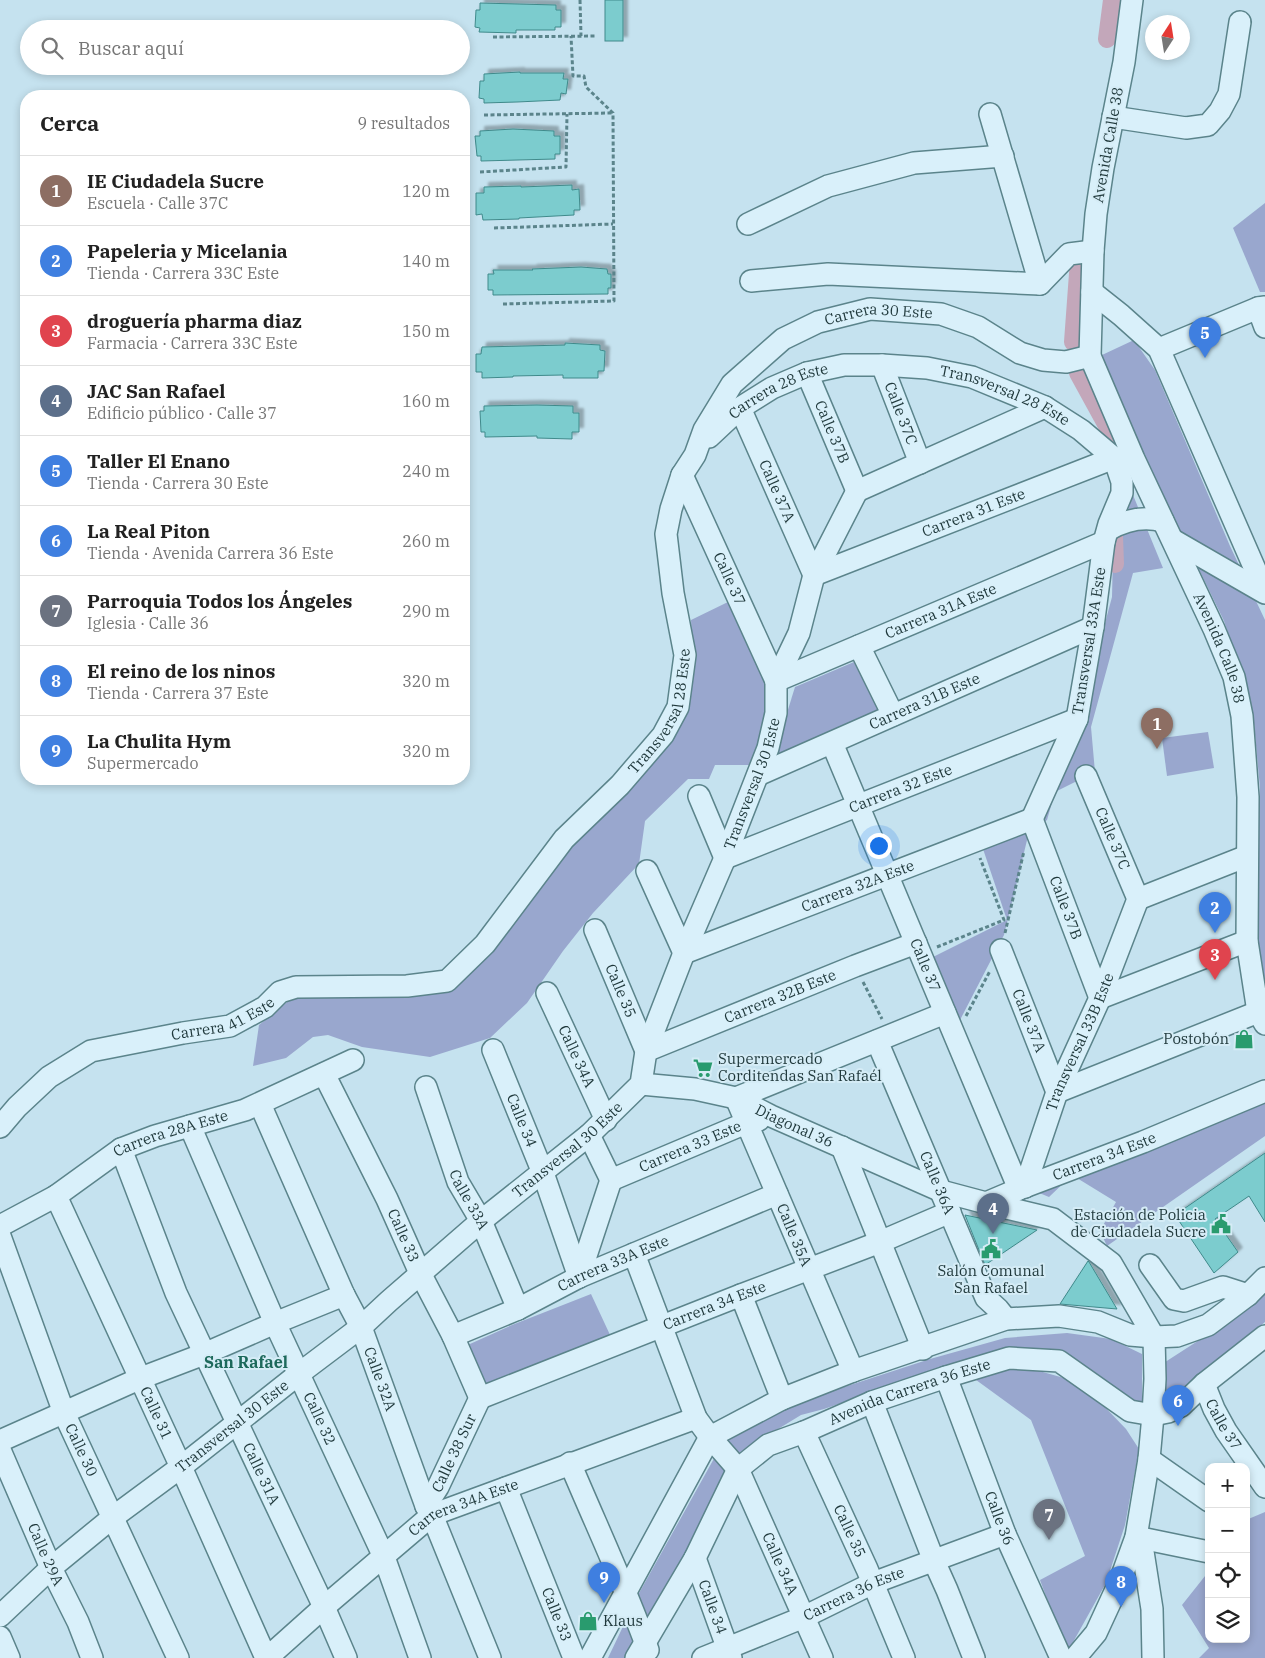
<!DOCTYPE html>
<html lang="es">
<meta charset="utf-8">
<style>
:root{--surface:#fff;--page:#f2f2f2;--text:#222;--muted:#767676;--line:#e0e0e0;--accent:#299b6e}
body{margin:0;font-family:"IBM Plex Serif",serif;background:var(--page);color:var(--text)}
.controls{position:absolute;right:15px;bottom:15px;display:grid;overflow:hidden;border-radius:10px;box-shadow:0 2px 8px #0003}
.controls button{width:45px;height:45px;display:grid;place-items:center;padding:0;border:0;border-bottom:1px solid var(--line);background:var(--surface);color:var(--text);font:25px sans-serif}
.compass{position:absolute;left:1145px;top:15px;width:45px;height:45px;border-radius:50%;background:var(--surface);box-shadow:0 2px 8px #0003;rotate:12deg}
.you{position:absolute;left:878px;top:845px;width:18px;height:18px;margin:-12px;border:4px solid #fff;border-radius:50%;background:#1a73e8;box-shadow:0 0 0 8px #1a73e833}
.badge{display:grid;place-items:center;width:32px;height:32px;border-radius:50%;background:var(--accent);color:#fff;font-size:16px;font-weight:700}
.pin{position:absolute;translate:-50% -41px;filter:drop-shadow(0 1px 2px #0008)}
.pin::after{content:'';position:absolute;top:26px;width:18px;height:15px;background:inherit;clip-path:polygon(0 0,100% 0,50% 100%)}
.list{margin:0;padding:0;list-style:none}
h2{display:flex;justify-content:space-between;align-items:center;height:65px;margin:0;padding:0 20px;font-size:21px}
h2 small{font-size:16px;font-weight:400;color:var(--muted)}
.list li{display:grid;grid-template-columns:32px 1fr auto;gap:15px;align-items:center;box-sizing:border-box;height:70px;padding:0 20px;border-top:1px solid var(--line)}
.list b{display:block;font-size:19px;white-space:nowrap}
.list p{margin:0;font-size:16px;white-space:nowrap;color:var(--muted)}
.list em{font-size:16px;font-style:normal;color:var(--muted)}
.icon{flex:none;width:28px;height:28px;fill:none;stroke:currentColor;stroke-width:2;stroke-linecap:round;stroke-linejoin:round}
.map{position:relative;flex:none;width:1265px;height:1658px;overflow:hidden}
.search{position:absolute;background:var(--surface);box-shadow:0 2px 8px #0003;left:20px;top:20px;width:450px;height:55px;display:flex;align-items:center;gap:12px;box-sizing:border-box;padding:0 18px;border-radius:28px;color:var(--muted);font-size:19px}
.panel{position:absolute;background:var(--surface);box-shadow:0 2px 8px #0003;left:20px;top:90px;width:450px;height:695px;border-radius:20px}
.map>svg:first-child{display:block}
.green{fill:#99a7ce}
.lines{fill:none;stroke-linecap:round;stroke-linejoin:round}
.canal{stroke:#c3a7ba;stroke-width:18}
.building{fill:#7bccce;stroke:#408a8b;filter:url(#shadow)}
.minor-casing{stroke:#5b848b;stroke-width:24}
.path{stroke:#5b848b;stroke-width:3;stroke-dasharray:4 2.5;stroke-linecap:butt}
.minor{stroke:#d9f0fa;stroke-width:21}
.labels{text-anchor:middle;stroke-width:4;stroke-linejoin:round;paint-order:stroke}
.street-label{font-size:15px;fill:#1f383b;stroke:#d5ecf6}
.poi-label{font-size:15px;fill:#1f383b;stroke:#d5ecf6;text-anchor:end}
.neighbourhood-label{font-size:16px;font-weight:bold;fill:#1d695b;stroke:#d5ecf6}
</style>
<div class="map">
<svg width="1265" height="1658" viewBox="0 0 1265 1658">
<defs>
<filter id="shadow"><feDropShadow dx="4.5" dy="-4.5" stdDeviation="1" flood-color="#0004"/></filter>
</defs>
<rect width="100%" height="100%" fill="#c5e2ef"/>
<g class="green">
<polygon points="1265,203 1265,292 1260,292 1233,228"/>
<polygon points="1134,340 1155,370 1230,546 1265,620 1265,1006 1260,973 1255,874 1260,788 1253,713 1240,669 1224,621 1108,382 1102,355"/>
<polygon points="1133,495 1163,568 1133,573 1091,727 1095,772 1055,792 1047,820 1029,832 1004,935 960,1020 931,958 1007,920 982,846 1018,833 1081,713 1112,597 1113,553"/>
<polygon points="730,601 772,696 772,724 751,765 715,765 709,779 688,779 645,821 639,864 593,913 563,951 527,1003 490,1038 430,1057 362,1047 328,1035 313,1037 286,1058 253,1066 259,1025 303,989 446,985 606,804 693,675 691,620"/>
<polygon points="854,662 882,713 773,758 795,687"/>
<polygon points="1208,732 1214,768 1167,776 1162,738"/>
<polygon points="1265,1100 1265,1136 1107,1246 1100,1231 1116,1202 1072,1175 1049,1197 1032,1190"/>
<polygon points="1265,1290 1265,1322 1199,1379 1163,1400 1159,1366 1235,1317"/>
<polygon points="591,1294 611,1337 531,1366 480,1389 461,1348 512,1325"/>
<polygon points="1067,1333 1111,1339 1142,1354 1142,1405 1062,1352 999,1349 824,1409 801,1415 737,1454 630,1658 608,1658 638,1595 726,1437 783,1407 930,1359 1005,1338"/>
<polygon points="1025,1367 1064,1378 1099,1401 1126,1429 1139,1449 1125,1525 1106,1583 1067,1653 1040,1580 1085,1556 1031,1420 972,1377"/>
<polygon points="1265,1512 1265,1658 1199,1658 1209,1648 1182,1605 1209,1571 1209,1639 1246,1639 1246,1520"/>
</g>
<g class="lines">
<g class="canal">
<polyline points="1107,39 1112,0"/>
<polyline points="1073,342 1079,260"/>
<polyline points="1078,373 1118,446"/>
<polyline points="1114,536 1115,564"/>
</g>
</g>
<g class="building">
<rect x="605" y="0" width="18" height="41"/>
<polygon points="480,3 556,5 556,10 561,10 561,27 555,27 555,30 516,30 516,33 479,32 480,28 475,27 476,10 480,10"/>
<polygon points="520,72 520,73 564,73 563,79 568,79 566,94 561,93 560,100 517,102 484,103 484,99 479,98 480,81 484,81 484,74"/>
<polygon points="513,129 554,131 554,136 560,136 560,154 555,154 555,159 481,161 481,156 477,156 475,136 480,136 480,131"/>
<polygon points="572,185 572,190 579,189 580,210 574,210 574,215 519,218 519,219 483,220 482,214 476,215 476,193 484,193 484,187 521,186 521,187"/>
<polygon points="581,267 607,269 608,274 611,274 611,288 608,288 608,294 493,295 493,290 488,290 488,274 494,274 493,270 533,270 532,269"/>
<polygon points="565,343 600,345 600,350 605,351 604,371 598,371 598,378 563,378 563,375 513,376 513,377 482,378 482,372 476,372 476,354 481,354 482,347 565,345"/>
<polygon points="537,405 573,406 573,413 579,413 579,432 572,432 572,439 537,438 537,436 485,437 485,432 481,432 480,411 484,411 484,406"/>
<polygon points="1265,1153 1265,1222 1249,1196 1215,1219 1238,1252 1214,1273 1175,1215"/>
<polygon points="965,1215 1037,1230 985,1265"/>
<polygon points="1088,1261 1089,1262 1117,1309 1060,1304"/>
</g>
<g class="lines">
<defs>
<g id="minor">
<path id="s1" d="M1132,0L1124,62L1103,168L1096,214L1093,251L1090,356L1134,459L1214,629L1234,677L1242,716L1248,797L1247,941L1258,1012L1265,1024"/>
<polyline points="990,114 1040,284"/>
<polyline points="1113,117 1186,128 1208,125 1220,111 1229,94 1240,22"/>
<polyline points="748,224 828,186 914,163 1003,156"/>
<polyline points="751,281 828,274 1040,284 1069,254 1093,251"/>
<polyline points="1092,292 1121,315 1159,349 1265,592"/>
<polyline points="1258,308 1265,327"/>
<polyline points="1159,349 1258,308 1265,307"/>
<path id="s2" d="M882,365L920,463"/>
<path id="s3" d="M807,373L857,491"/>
<path id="s4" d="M740,408L814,575L1114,458H1127"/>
<path id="s5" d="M709,437L740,408L772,388L807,373L844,365H882L927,368L972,377L1045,407L1081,430L1114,458L1122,482V493L1109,524L1104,542L1093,627L1077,719L1032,819"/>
<path id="s6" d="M682,475L776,681"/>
<polyline points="857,491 1045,407"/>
<path d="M1108,530C1125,520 1144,516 1163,521"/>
<polyline points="1173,540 1265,593"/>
<polyline points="859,646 893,715"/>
<path id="s7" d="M776,681L1104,542"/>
<path id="s8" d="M832,743L1019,1189"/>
<path id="s9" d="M758,775L1093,627"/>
<path id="s10" d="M1086,776L1138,899"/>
<path id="s11" d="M699,796L725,858L1077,719"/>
<path id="s12" d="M1032,819L1100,998L1247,941"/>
<path id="s13" d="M647,871L684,953L1032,819"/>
<polyline points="1138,899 1247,856"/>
<path id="s14" d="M595,930L646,1051L855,966L916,943"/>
<path id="s15" d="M1001,950L1057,1092L1258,1012"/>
<path id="s16" d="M547,993L606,1120"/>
<path id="s17" d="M877,1041L986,1298L998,1309L1006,1319"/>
<path id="s18" d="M493,1050L543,1173L579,1277"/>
<path id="s19" d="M324,1074L387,1199L420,1273L453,1336L480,1398"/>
<path id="s20" d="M641,1084L695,1089L736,1098L771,1116L941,1191L986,1203L1019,1189L1143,1142L1265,1091"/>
<path id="s21" d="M426,1087L458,1182L481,1221L518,1309"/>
<path id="s22" d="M260,1104L344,1295L361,1327L426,1506L432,1515L490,1658"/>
<path id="s23" d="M190,1126L275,1323L384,1557L420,1658"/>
<path id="s24" d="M0,1127L17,1107L49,1077L91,1051L183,1033L230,1026L265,1007L280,992L296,987L407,986L447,981L485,944L564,839L620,785L663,735L678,707L685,655L673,593L666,534L671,509L682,475L695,455L704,430L732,384L783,339L818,322L870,309L941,314L978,327L1020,353L1043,360L1066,362L1090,356"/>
<polyline points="589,1135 611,1180"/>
<polyline points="842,1147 923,1349"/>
<path id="s25" d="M121,1149L176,1293L324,1607L346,1658"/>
<path id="s26" d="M611,1180L746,1123L759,1120"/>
<path id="s27" d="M1025,1187L1057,1092L1100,998L1138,899"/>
<path id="s28" d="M56,1196L181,1467L266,1658"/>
<polyline points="986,1203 1053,1219 1111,1263 1154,1337 1155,1379 1153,1415 1149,1459 1136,1537 1120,1581 1096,1633 1075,1658"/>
<path id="s29" d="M0,1226L56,1196L121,1149L155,1136L245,1110L353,1060"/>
<path id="s30" d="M0,1236L64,1413L178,1658"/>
<path id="s31" d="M634,1254L696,1418L710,1437L738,1469L822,1658"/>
<polyline points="1150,1265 1174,1299 1184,1301 1223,1287 1248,1295"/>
<polyline points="579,1277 611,1180"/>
<polyline points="741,1295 782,1399"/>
<path id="s32" d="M453,1336L518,1309L579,1277L777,1194"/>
<polyline points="853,1371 736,1098 945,1013"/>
<path id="s33" d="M946,1377L1005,1534L1061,1658"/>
<path id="s34" d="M1204,1384L1214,1409L1226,1431L1265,1487"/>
<path id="s35" d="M480,1398L741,1295L880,1242L950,1212"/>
<polyline points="872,1402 934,1561 947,1590 974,1658"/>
<path id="s36" d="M804,1432L867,1569L904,1658"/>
<polyline points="0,1441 141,1378 204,1354 275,1323 344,1295"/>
<path id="s37" d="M0,1450L51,1568L78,1622L92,1658"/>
<polyline points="1149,1459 1209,1501"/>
<path d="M570,1463C596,1525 625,1586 648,1650"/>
<path id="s38" d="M506,1488L574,1658"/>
<path id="s39" d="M426,1506L438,1487L480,1398"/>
<polyline points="1136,1537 1209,1552"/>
<polyline points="1141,1539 1152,1609 1153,1658"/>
<path id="s40" d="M695,1558L731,1658"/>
<path id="s41" d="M0,1616L51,1568L112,1518L181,1467L300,1373L361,1327L389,1301L481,1221L589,1135L641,1084L646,1051L684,953L725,858L768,748L776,713V681L799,633L814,575L857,491"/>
<polyline points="0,1637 9,1658"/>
<path id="s42" d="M267,1658L324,1607L432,1515L696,1418"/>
<polyline points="590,1658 710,1437 782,1399 853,1371 1006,1319 1059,1316 1098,1322 1130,1335 1154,1337 1177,1336 1208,1325 1248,1295 1265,1278"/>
<path id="s43" d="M636,1658L695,1558L738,1469L768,1445L804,1432L872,1402L946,1377L1009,1358L1059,1361L1130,1411L1153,1415L1168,1412L1181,1406L1204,1384L1265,1336"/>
<path id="s44" d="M703,1658L804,1617L873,1583L1005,1534"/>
</g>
</defs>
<use href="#minor" class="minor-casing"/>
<g class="path">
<polyline points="580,0 581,36"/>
<polyline points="493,37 597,36"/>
<polyline points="484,115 612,113"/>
<polyline points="480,172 566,167 567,114"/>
<polyline points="494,228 613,224"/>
<polyline points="503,304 614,301 613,113 586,87 584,76 573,76 571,36"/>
<polyline points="1005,933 1024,851"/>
<polyline points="937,947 1004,920 980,858"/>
<polyline points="863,982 882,1019"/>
<polyline points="966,1016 990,971"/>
</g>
<use href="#minor" class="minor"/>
</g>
<defs>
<symbol id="shop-bare" viewBox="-9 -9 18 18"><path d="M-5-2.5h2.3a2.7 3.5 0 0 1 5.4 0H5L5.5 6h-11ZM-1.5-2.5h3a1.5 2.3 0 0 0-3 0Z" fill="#299b6e" stroke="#d5ecf6" stroke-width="2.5" paint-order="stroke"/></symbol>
<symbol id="supermarket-bare" viewBox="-9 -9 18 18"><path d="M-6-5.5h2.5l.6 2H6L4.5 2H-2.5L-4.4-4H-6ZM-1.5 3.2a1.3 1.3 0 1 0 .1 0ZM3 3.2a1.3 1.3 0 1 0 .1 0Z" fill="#299b6e" stroke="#d5ecf6" stroke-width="2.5" paint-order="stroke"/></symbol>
<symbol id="civic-bare" viewBox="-9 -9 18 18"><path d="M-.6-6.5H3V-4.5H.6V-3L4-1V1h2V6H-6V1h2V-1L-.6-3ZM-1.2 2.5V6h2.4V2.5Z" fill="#299b6e" stroke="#d5ecf6" stroke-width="2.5" paint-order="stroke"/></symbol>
</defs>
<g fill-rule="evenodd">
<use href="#shop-bare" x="1230" y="1025" width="28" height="28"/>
<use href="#supermarket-bare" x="689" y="1054" width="28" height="28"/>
<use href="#civic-bare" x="1207" y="1210" width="28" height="28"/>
<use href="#civic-bare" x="977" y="1235" width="28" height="28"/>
<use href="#shop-bare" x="574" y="1607" width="28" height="28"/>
</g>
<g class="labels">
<g class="street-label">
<text transform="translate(1108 145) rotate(-80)" y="5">Avenida Calle 38</text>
<text dy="5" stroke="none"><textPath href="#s24" startOffset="1359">Carrera 30 Este</textPath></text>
<text dy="5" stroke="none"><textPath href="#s5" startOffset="85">Carrera 28 Este</textPath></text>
<text dy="5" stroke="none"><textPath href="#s5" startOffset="322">Transversal 28 Este</textPath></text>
<text dy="5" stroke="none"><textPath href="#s2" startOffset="52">Calle 37C</textPath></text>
<text dy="5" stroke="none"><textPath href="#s3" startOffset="64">Calle 37B</textPath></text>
<text dy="5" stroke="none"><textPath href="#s4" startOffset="91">Calle 37A</textPath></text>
<text dy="5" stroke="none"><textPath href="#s4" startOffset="354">Carrera 31 Este</textPath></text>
<text dy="5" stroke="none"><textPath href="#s6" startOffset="114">Calle 37</textPath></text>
<text dy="5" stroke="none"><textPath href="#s7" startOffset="179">Carrera 31A Este</textPath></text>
<text transform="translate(1089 641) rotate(-81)" y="5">Transversal 33A Este</text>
<text dy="5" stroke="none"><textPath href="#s1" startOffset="679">Avenida Calle 38</textPath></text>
<text dy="5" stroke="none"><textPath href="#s9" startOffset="182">Carrera 31B Este</textPath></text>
<text dy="5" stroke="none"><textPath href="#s24" startOffset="839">Transversal 28 Este</textPath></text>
<text dy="5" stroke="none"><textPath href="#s41" startOffset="1155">Transversal 30 Este</textPath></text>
<text dy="5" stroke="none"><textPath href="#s11" startOffset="256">Carrera 32 Este</textPath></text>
<text dy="5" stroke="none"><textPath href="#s10" startOffset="68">Calle 37C</textPath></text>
<text dy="5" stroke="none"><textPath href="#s13" startOffset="276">Carrera 32A Este</textPath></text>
<text dy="5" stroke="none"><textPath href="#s12" startOffset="95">Calle 37B</textPath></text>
<text dy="5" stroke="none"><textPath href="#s8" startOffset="241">Calle 37</textPath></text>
<text dy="5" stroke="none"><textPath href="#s14" startOffset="66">Calle 35</textPath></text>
<text dy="5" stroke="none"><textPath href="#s14" startOffset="276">Carrera 32B Este</textPath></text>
<text dy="5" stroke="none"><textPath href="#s24" startOffset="256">Carrera 41 Este</textPath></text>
<text dy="5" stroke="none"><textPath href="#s15" startOffset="76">Calle 37A</textPath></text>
<text dy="5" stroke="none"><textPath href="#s27" startOffset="155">Transversal 33B Este</textPath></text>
<text dy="5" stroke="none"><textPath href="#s16" startOffset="70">Calle 34A</textPath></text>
<text dy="5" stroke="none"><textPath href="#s18" startOffset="76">Calle 34</textPath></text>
<text dy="5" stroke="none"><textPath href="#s20" startOffset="161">Diagonal 36</textPath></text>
<text dy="5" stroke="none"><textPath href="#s29" startOffset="196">Carrera 28A Este</textPath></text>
<text dy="5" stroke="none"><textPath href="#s26" startOffset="86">Carrera 33 Este</textPath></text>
<text dy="5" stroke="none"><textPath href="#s41" startOffset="735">Transversal 30 Este</textPath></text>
<text dy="5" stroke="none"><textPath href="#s20" startOffset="495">Carrera 34 Este</textPath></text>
<text dy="5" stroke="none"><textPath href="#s17" startOffset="154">Calle 36A</textPath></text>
<text dy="5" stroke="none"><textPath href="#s21" startOffset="121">Calle 33A</textPath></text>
<text transform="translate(794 1235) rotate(67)" y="5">Calle 35A</text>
<text dy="5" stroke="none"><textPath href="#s19" startOffset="180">Calle 33</textPath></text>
<text dy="5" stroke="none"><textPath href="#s32" startOffset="176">Carrera 33A Este</textPath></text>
<text dy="5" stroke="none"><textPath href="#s35" startOffset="252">Carrera 34 Este</textPath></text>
<text dy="5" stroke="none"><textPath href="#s22" startOffset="300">Calle 32A</textPath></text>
<text dy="5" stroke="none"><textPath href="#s43" startOffset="405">Avenida Carrera 36 Este</textPath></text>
<text dy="5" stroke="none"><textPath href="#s28" startOffset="239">Calle 31</textPath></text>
<text dy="5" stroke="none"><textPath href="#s23" startOffset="320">Calle 32</textPath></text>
<text dy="5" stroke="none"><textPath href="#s34" startOffset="45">Calle 37</textPath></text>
<text dy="5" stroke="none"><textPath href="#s41" startOffset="300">Transversal 30 Este</textPath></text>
<text dy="5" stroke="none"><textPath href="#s30" startOffset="229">Calle 30</textPath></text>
<text dy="5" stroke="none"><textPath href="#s39" startOffset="60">Calle 38 Sur</textPath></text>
<text dy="5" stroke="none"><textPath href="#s25" startOffset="354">Calle 31A</textPath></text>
<text dy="5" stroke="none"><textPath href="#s42" startOffset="250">Carrera 34A Este</textPath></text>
<text dy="5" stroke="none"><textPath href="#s33" startOffset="151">Calle 36</textPath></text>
<text dy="5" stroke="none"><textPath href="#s36" startOffset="109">Calle 35</textPath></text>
<text dy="5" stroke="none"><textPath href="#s37" startOffset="114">Calle 29A</textPath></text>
<text dy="5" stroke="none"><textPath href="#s31" startOffset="345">Calle 34A</textPath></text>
<text dy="5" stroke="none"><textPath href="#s44" startOffset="164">Carrera 36 Este</textPath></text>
<text dy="5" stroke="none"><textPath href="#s40" startOffset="52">Calle 34</textPath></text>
<text dy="5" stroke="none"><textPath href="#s38" startOffset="136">Calle 33</textPath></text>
</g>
<g class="poi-label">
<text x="1229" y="1044">Postobón</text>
<text x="718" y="1064" text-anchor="start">Supermercado<tspan x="718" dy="17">Corditendas San Rafaél</tspan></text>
<text x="1206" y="1220">Estación de Policia<tspan x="1206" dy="17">de Ciudadela Sucre</tspan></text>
<text x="991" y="1276" text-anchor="middle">Salón Comunal<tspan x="991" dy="17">San Rafael</tspan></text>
<text x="603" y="1626" text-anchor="start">Klaus</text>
</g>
<g class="neighbourhood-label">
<text x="246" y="1368">San Rafael</text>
</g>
</g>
</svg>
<div class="controls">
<button>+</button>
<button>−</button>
<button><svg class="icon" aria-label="locate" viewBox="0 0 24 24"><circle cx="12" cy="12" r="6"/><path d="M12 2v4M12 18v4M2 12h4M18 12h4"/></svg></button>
<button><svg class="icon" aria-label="layers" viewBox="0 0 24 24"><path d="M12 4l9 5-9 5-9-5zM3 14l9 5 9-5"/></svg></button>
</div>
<svg class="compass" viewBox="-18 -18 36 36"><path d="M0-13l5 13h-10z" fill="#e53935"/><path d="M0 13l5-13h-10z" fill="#767676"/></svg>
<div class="you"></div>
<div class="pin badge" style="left:1157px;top:749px;background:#8d6e63">1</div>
<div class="pin badge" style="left:1215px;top:933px;background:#3f7fe0">2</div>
<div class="pin badge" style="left:1215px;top:980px;background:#e0444e">3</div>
<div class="pin badge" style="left:993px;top:1234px;background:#5c6f8a">4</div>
<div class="pin badge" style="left:1205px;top:358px;background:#3f7fe0">5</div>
<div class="pin badge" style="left:1178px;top:1426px;background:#3f7fe0">6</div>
<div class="pin badge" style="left:1049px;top:1540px;background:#6b7280">7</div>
<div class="pin badge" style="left:1121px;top:1607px;background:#3f7fe0">8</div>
<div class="pin badge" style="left:604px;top:1603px;background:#3f7fe0">9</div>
<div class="search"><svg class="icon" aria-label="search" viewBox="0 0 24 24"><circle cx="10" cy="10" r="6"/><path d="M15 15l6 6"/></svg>Buscar aquí</div>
<section class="panel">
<h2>Cerca<small>9 resultados</small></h2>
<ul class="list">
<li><span class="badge" style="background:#8d6e63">1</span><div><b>IE Ciudadela Sucre</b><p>Escuela · Calle 37C</p></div><em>120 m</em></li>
<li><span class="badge" style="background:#3f7fe0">2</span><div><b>Papeleria y Micelania</b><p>Tienda · Carrera 33C Este</p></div><em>140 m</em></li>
<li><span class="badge" style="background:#e0444e">3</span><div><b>droguería pharma diaz</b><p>Farmacia · Carrera 33C Este</p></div><em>150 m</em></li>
<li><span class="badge" style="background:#5c6f8a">4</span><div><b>JAC San Rafael</b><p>Edificio público · Calle 37</p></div><em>160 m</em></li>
<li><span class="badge" style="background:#3f7fe0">5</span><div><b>Taller El Enano</b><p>Tienda · Carrera 30 Este</p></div><em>240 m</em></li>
<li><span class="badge" style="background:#3f7fe0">6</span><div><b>La Real Piton</b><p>Tienda · Avenida Carrera 36 Este</p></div><em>260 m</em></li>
<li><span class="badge" style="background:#6b7280">7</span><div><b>Parroquia Todos los Ángeles</b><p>Iglesia · Calle 36</p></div><em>290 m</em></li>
<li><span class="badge" style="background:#3f7fe0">8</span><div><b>El reino de los ninos</b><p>Tienda · Carrera 37 Este</p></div><em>320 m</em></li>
<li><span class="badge" style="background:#3f7fe0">9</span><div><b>La Chulita Hym</b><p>Supermercado</p></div><em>320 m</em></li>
</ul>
</section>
</div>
